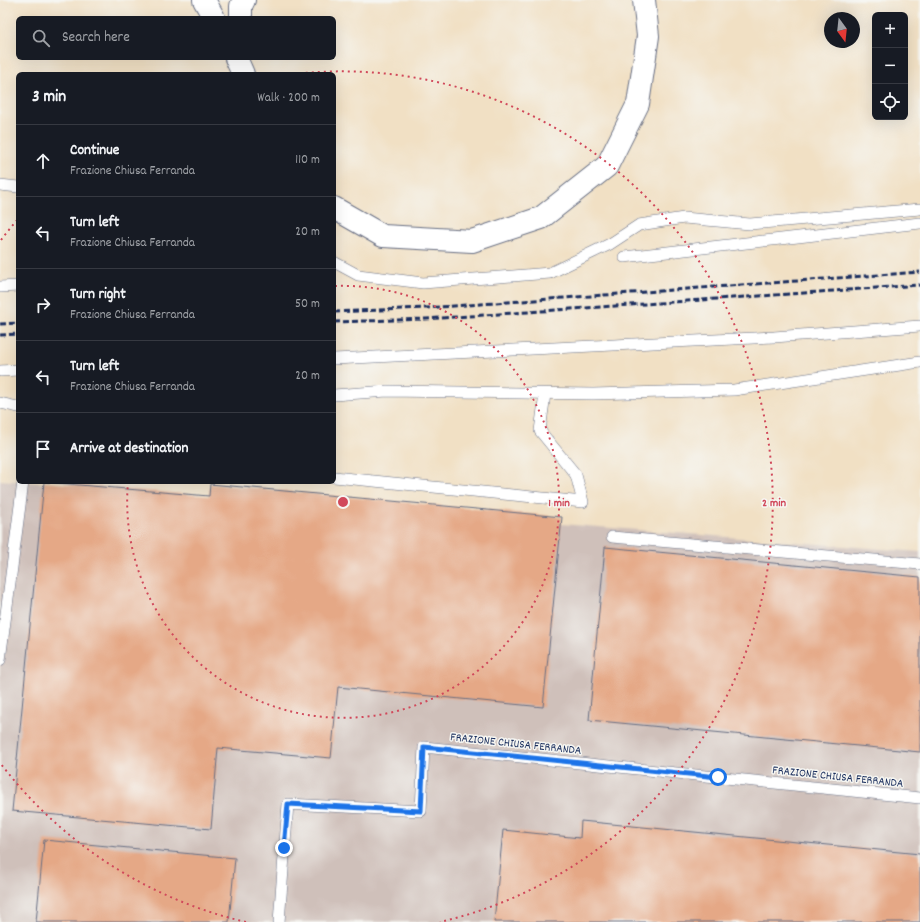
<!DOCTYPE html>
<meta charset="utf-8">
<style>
:root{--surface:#171b24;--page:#242831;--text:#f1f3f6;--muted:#9ea1a6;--line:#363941}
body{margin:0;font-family:Dekko,sans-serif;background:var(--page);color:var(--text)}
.controls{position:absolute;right:12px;top:12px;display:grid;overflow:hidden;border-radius:6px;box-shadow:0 4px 16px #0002}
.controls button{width:36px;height:36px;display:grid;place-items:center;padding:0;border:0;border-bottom:1px solid var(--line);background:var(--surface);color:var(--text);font:20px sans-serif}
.compass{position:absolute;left:824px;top:12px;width:36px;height:36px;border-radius:50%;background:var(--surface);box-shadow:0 4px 16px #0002;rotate:165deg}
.stop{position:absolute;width:12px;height:12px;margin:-9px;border:3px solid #1a73e8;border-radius:50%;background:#fff}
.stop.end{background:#1a73e8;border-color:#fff;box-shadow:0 1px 4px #0008}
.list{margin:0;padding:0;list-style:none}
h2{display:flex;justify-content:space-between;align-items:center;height:52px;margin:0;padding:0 16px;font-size:17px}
h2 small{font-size:13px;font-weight:400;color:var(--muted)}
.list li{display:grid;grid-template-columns:26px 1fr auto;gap:12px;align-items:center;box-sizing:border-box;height:72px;padding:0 16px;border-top:1px solid var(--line)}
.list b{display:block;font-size:15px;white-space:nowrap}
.list p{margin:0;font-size:13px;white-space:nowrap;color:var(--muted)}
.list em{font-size:13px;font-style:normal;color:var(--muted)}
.icon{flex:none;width:22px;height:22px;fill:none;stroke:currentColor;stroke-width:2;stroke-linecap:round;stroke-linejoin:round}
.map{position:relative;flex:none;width:920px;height:922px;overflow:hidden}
.search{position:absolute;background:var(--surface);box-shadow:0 4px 16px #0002;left:16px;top:16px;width:320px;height:44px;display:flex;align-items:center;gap:10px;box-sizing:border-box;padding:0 14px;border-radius:6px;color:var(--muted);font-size:15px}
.panel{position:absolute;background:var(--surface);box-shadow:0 4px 16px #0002;left:16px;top:72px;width:320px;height:412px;border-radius:6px}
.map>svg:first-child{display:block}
.industrial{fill:#cfc0ba}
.building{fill:#e5a886}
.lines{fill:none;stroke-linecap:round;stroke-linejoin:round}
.lane-casing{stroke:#666d82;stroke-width:12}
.highway-casing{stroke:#666d82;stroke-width:24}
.lane{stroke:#fff;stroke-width:11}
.highway{stroke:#fff;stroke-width:22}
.rail{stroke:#1b2f5e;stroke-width:3;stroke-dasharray:6 3;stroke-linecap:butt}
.route{stroke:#1a73e8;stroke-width:5}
.ring{fill:none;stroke:#d1495b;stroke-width:2;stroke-dasharray:2 4}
.labels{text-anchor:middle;stroke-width:3;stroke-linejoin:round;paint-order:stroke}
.street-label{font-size:12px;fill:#1b2f5e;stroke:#f6f6f2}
.centre{fill:#d1495b;stroke:#f6f6f2;stroke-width:2}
.ring-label{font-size:12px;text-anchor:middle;font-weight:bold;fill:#d1495b;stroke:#f6f6f2;stroke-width:3;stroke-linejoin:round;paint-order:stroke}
</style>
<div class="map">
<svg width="920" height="922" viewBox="0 0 920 922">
<rect width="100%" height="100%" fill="#f6f6f2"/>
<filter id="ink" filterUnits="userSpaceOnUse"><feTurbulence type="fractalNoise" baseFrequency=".025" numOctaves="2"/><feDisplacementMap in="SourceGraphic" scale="8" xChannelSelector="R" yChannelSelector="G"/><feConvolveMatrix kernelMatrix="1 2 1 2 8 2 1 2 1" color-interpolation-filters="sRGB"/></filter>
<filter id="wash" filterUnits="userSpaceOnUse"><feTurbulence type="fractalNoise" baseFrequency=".012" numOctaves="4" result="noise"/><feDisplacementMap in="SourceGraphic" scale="16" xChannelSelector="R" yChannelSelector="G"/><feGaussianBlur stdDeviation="0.9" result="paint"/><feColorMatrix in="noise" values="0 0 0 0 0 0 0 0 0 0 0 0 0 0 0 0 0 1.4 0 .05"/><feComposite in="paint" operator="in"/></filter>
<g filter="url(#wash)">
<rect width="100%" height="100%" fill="#f1e0c4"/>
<polygon class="industrial" points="0,480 920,552 920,922 0,922"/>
<g id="blocks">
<g class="building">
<polygon points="44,482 209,496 210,484 562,517 543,707 338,687 331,758 218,748 211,829 12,811"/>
<polygon points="605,547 920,577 920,752 589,720"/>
<polygon points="581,821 920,854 920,922 494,922 503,830 580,838"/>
<polygon points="44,840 235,858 229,922 36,922"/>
</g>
</g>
</g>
<g filter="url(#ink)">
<use href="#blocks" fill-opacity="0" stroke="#666d82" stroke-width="1"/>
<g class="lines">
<defs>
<g id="lane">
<polyline points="0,185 18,187"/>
<polyline points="624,257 920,223"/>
<polyline points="334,262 358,275 423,283 550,273 610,244 639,225 684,218 750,224 920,209"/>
<polyline points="0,287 18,286"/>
<polyline points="334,359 774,337 920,326"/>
<polyline points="0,371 18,370"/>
<polyline points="334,395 387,391 593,394 734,390 920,362"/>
<polyline points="0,403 18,407"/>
<polyline points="334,477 583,502 576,475 540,431 545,394"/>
<polyline points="612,537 920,564"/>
<polyline points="0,660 23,482"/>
<polyline points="279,922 288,804 421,811 424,747 920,798"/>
</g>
<g id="highway">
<polyline points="204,0 214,18"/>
<polyline points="241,18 241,6 244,0"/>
<polyline points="236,58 243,74"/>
<polyline points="334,208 383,236 472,241 541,218 607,166 638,104 648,36 644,0"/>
</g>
</defs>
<use href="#lane" class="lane-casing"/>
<use href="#highway" class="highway-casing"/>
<use href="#lane" class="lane"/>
<use href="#highway" class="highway"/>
<g class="rail">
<polyline points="334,312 426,308 920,272"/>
<polyline points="334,322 426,319 920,285"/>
<polyline points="0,324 18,323"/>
<polyline points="0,335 18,334"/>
</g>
</g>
</g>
<g class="lines" filter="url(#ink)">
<polyline class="route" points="284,848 288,804 421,811 424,747 718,777"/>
</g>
<g class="ring">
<path d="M335 286A216 216 0 1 1 128 483"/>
<path d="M246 922A431 431 0 0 1 1 764M1 240A431 431 0 0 1 18 219M294 74A431 431 0 0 1 440 922"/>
</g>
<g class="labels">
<g class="street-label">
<text transform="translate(516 743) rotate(6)" y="4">FRAZIONE CHIUSA FERRANDA</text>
<text transform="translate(838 776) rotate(6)" y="4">FRAZIONE CHIUSA FERRANDA</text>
</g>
</g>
<circle cx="343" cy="502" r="6" class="centre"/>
<g class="ring-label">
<text x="559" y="506">1 min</text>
<text x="774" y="506">2 min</text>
</g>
</svg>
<div class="controls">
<button>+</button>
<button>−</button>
<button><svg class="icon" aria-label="locate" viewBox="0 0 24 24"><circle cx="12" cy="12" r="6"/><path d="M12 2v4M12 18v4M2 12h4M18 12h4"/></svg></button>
</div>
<svg class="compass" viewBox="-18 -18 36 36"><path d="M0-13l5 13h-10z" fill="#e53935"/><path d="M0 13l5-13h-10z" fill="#9ea1a6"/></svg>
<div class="stop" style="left:718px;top:777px"></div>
<div class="stop end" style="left:284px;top:848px"></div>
<div class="search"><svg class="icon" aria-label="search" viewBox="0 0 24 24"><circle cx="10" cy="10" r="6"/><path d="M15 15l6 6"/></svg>Search here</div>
<section class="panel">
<h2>3 min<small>Walk · 200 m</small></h2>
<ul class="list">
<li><svg class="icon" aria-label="ahead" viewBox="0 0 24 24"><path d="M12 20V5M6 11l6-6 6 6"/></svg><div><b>Continue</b><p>Frazione Chiusa Ferranda</p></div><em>110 m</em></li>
<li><svg class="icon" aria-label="left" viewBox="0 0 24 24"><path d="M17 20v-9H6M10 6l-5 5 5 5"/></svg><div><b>Turn left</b><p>Frazione Chiusa Ferranda</p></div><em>20 m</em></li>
<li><svg class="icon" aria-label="right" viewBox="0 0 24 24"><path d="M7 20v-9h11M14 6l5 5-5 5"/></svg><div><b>Turn right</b><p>Frazione Chiusa Ferranda</p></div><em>50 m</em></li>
<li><svg class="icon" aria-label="left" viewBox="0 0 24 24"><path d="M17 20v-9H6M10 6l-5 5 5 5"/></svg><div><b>Turn left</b><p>Frazione Chiusa Ferranda</p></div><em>20 m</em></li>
<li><svg class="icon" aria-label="arrive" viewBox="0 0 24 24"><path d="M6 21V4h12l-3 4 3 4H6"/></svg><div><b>Arrive at destination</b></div></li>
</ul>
</section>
</div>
